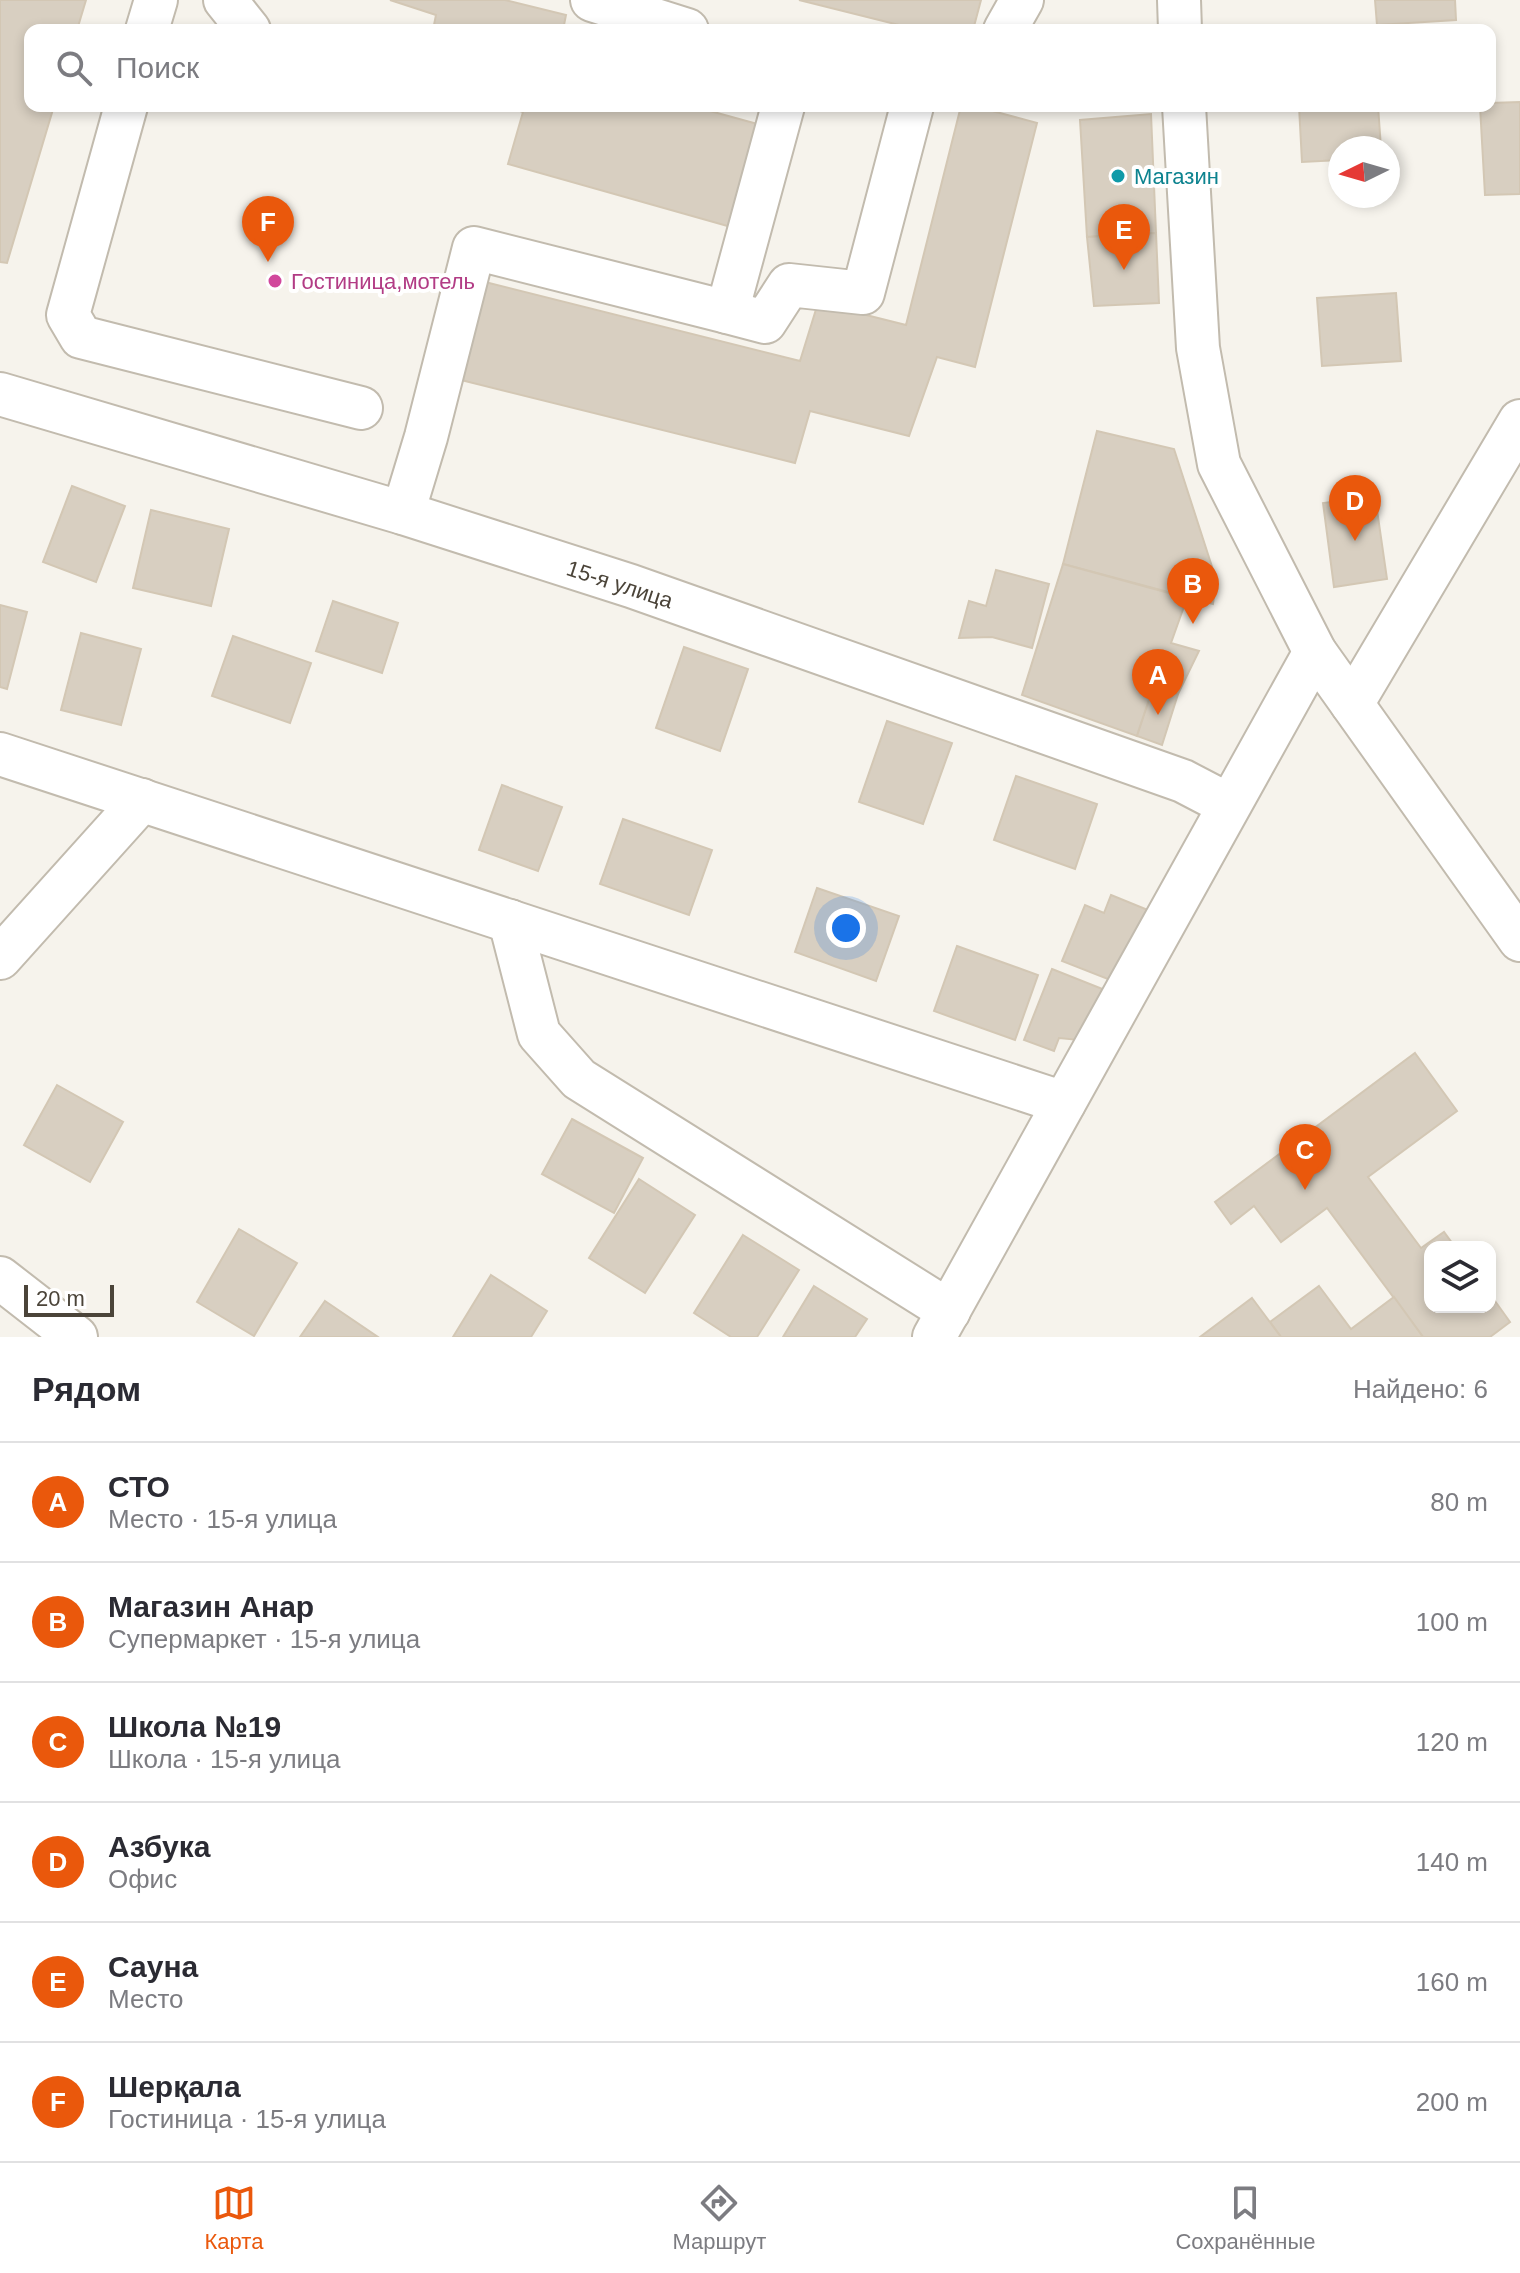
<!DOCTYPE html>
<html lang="ru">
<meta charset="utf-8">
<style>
:root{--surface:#fff;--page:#f2f2f3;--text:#2b2b33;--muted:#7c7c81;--line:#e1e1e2;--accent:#ea580c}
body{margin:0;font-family:Helvetica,sans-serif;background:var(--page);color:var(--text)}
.controls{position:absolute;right:24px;bottom:24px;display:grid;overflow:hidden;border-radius:16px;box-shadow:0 4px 12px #0003}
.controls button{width:72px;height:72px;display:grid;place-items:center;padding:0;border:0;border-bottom:2px solid var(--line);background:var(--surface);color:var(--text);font:40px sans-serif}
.compass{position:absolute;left:1328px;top:136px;width:72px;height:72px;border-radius:50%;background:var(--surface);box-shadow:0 4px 12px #0003;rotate:265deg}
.scale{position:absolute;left:24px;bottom:20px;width:90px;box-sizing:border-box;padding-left:8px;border:4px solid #4b4439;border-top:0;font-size:22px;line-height:28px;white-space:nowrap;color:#4b4439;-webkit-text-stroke:6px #fff;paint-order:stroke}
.you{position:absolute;left:846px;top:928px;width:28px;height:28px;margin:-20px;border:6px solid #fff;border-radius:50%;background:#1a73e8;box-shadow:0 0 0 12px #1a73e833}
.badge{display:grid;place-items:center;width:52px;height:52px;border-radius:50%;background:var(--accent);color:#fff;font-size:26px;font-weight:700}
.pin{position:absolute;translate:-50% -66px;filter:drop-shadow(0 2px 4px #0008)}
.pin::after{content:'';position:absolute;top:42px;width:28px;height:24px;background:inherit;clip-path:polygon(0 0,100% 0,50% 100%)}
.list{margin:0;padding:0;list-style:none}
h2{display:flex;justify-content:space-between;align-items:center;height:104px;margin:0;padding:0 32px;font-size:34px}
h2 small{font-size:26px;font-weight:400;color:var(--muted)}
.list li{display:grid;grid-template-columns:52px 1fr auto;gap:24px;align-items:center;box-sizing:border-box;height:120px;padding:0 32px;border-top:2px solid var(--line)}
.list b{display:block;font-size:30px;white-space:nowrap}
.list p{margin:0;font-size:26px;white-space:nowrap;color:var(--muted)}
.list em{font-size:26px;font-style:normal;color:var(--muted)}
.icon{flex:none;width:44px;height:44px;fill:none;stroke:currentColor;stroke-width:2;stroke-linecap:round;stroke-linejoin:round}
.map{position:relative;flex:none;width:1520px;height:1337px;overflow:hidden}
.search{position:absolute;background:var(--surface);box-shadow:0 4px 12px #0003;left:24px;right:24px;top:24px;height:88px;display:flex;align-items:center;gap:20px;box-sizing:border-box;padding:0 28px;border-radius:16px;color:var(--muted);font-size:30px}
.sheet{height:824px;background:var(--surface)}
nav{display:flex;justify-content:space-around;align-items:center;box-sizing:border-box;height:112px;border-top:2px solid var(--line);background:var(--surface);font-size:22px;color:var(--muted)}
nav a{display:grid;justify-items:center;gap:4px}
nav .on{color:var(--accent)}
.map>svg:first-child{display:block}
.building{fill:#d8cfc1;stroke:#d3c7b4;stroke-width:2}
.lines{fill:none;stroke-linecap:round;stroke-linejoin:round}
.minor-casing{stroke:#c2bbae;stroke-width:46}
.minor{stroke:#fff;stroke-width:42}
.culture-dot{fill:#0f9aa8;stroke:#fff;stroke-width:3}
.hotel-dot{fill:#d1479c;stroke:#fff;stroke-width:3}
.labels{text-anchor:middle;stroke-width:8;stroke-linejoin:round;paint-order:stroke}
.culture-label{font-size:22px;fill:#0d838f;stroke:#fff;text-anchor:start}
.hotel-label{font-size:22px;fill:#b23c85;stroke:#fff;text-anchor:start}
.street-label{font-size:22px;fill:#4b4439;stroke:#fff}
</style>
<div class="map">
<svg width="1520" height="1337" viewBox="0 0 1520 1337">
<rect width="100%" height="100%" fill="#f6f3ec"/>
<g class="building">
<polygon points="0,0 86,0 77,30 30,30 30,106 54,106 7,263 0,262"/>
<polygon points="390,0 505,0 566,15 563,30 433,30 436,15"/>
<polygon points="799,0 981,0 973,30 919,30"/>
<polygon points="1375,0 1455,0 1456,20 1377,25"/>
<polygon points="1520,102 1520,194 1485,195 1480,106 1490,106 1490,103"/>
<polygon points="504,106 692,106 761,125 731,227 508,164 523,112"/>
<polygon points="961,106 974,106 1037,123 975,367 937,357 909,436 810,411 795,463 457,379 485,282 800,361 818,303 906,325"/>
<polygon points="1299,106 1378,106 1381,148 1340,148 1340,160 1302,162"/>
<polygon points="1151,114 1156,233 1087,237 1080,120"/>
<polygon points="1156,233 1159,303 1094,306 1087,237"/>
<polygon points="1396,293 1401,361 1322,366 1317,298"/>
<polygon points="1097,431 1174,449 1216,579 1213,604 1063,564"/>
<polygon points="72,486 125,506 96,582 43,562"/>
<polygon points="1375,496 1387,579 1334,587 1323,503"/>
<polygon points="151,510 229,529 211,606 133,588"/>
<polygon points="1063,564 1187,598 1171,643 1199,651 1178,694 1154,685 1137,736 1022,695"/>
<polygon points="996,570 1049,584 1032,648 992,637 959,638 969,601 986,606"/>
<polygon points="333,601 398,623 382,673 316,651"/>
<polygon points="0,605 27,612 7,689 0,687"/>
<polygon points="81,633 141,649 121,725 61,710"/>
<polygon points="233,636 311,663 290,723 212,696"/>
<polygon points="684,647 748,669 720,751 656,728"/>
<polygon points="1154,685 1178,694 1162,745 1137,736"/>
<polygon points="887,721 952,743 923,824 859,802"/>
<polygon points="1016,776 1097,804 1075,869 994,840"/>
<polygon points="502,785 562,807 538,871 479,850"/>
<polygon points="623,819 712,850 689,915 600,884"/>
<polygon points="817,888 899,916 876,981 795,952"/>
<polygon points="1111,895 1148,910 1118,983 1062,961 1085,905 1104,913"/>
<polygon points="957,946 1038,975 1015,1040 934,1011"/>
<polygon points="1052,969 1110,992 1079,1040 1059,1038 1054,1051 1024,1040"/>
<polygon points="1415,1053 1457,1111 1368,1177 1421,1248 1444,1232 1455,1247 1430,1247 1430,1307 1490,1307 1490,1294 1510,1322 1490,1337 1423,1337 1327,1208 1281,1242 1254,1206 1231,1224 1215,1202"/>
<polygon points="57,1085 123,1122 90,1182 24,1145"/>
<polygon points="572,1119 643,1158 614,1213 542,1174"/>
<polygon points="639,1179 695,1215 645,1293 589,1258"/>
<polygon points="239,1229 297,1263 254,1336 197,1302"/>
<polygon points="743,1235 799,1270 757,1337 731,1337 694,1313"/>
<polygon points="491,1275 547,1311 531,1337 453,1337"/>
<polygon points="814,1286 867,1319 855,1337 783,1337"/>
<polygon points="1319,1286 1351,1329 1394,1297 1423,1337 1281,1337 1270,1322"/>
<polygon points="1252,1298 1281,1337 1200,1337"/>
<polygon points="325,1301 378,1337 300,1337"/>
</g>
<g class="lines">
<defs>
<g id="minor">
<polyline points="225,0 249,30"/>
<polyline points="592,0 687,30"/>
<polyline points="1179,0 1180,30"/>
<polyline points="147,30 156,0"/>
<polyline points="1005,30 1022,0"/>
<polyline points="126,106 68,315 81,337 361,408"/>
<polyline points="1184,106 1198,348 1219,464 1315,652 1520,940"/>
<polyline points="727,312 765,322 789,285 863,293 912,106"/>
<polyline points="0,394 403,513 631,586 1183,781 1229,805"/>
<polyline points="403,513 426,437 474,248 727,312 783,106"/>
<polyline points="1352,704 1520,421"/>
<polyline points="0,754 1064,1103"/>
<polyline points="510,921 539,1034 579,1079 949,1311"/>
<polyline points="0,958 142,800"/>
<polyline points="0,1278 76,1337"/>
<polyline points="934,1337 1315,652"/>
</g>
</defs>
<use href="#minor" class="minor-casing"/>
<use href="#minor" class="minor"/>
</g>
<circle class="culture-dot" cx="1118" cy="176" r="8"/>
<circle class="hotel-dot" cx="275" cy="281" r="8"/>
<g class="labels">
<g class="culture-label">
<text x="1134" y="184">Магазин</text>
</g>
<g class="hotel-label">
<text x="291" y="289">Гостиница,мотель</text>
</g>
<g class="street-label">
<text transform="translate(620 584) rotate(18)" y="8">15-я улица</text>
</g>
</g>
</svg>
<div class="controls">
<button><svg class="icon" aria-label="layers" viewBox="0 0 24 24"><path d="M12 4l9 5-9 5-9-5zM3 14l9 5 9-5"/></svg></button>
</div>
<svg class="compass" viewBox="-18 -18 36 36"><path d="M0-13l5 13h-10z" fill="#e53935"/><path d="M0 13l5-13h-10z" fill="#7c7c81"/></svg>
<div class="scale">20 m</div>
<div class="you"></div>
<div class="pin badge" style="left:1158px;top:715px">A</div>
<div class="pin badge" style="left:1193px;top:624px">B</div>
<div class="pin badge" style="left:1305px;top:1190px">C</div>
<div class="pin badge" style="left:1355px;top:541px">D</div>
<div class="pin badge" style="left:1124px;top:270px">E</div>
<div class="pin badge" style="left:268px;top:262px">F</div>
<div class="search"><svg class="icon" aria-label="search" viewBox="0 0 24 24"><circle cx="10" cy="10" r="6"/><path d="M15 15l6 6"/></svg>Поиск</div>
</div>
<section class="sheet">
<h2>Рядом<small>Найдено: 6</small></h2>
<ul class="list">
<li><span class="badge">A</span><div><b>СТО</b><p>Место · 15-я улица</p></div><em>80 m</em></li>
<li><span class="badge">B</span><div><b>Магазин Анар</b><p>Супермаркет · 15-я улица</p></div><em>100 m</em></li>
<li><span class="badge">C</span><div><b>Школа №19</b><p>Школа · 15-я улица</p></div><em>120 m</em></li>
<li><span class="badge">D</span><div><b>Азбука</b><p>Офис</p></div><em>140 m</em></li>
<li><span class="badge">E</span><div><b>Сауна</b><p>Место</p></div><em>160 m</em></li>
<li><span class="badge">F</span><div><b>Шерқала</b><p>Гостиница · 15-я улица</p></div><em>200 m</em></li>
</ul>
</section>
<nav>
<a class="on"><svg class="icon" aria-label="map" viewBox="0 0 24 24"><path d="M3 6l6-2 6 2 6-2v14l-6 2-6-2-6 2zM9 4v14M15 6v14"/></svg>Карта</a>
<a><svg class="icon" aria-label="directions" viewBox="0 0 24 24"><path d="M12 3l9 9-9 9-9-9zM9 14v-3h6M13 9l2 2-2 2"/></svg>Маршрут</a>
<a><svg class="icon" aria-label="saved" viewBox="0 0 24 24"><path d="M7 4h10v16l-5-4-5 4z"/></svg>Сохранённые</a>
</nav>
